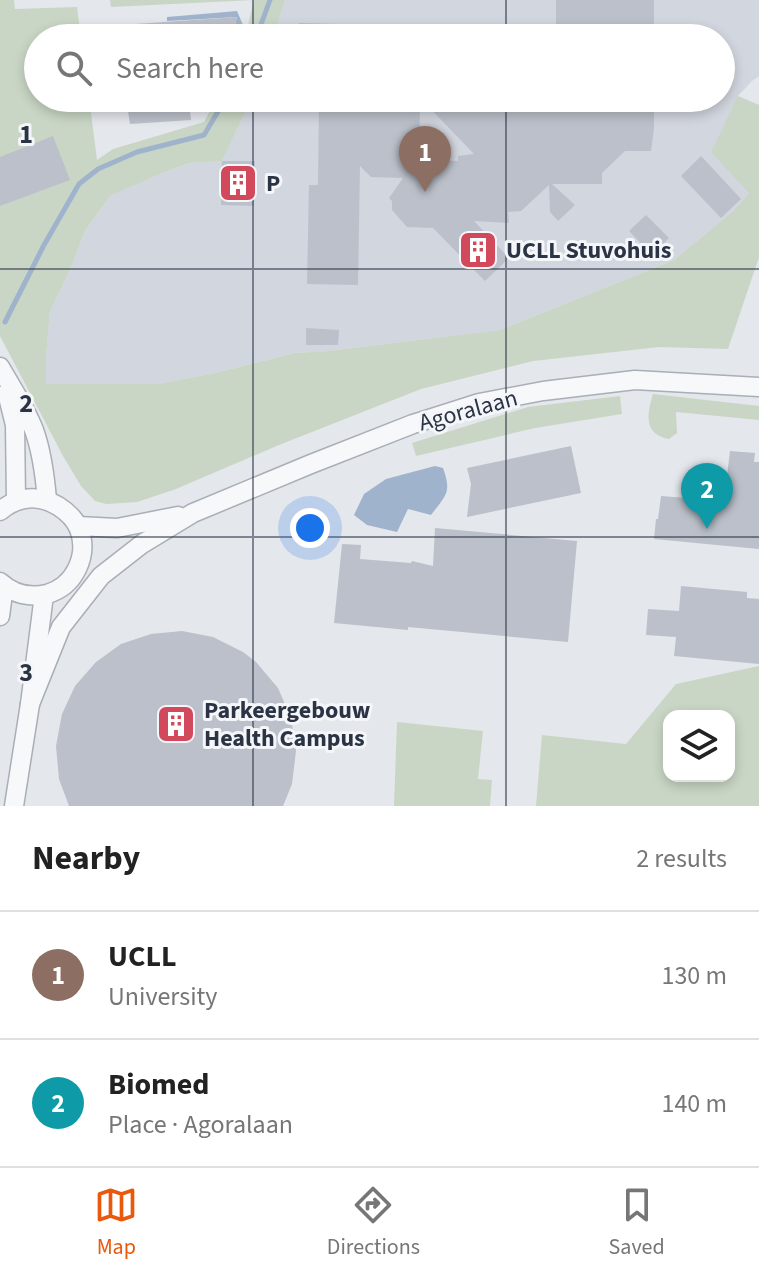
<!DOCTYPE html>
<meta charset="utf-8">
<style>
:root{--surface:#fff;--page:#f6f6f6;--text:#222;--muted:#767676;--line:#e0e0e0;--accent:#ea580c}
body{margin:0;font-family:"Source Sans 3",sans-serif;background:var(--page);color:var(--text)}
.controls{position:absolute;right:24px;bottom:24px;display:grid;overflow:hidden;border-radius:16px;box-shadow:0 4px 12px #0003}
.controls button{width:72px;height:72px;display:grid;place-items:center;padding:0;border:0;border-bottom:2px solid var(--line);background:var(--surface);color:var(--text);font:40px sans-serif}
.you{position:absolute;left:310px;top:528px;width:28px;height:28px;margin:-20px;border:6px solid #fff;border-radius:50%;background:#1a73e8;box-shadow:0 0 0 12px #1a73e833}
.badge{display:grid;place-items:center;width:52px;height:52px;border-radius:50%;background:var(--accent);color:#fff;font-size:26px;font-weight:700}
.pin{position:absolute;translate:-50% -66px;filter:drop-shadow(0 2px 4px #0008)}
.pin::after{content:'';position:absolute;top:42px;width:28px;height:24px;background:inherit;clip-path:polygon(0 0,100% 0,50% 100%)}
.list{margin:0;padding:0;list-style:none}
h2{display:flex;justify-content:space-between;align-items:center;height:104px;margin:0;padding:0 32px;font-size:34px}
h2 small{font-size:26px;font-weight:400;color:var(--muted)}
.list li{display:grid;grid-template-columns:52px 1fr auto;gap:24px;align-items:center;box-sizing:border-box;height:128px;padding:0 32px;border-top:2px solid var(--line)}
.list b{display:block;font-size:30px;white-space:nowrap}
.list p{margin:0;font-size:26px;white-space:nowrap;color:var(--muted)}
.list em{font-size:26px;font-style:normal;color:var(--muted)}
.icon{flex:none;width:44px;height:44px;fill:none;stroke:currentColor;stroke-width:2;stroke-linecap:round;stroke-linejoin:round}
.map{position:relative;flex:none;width:759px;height:806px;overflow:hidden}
.search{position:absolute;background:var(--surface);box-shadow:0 4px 12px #0003;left:24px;right:24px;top:24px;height:88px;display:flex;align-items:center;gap:20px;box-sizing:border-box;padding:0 28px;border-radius:44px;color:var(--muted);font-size:30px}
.sheet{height:360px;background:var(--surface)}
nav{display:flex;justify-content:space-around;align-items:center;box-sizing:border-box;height:112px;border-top:2px solid var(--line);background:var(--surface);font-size:22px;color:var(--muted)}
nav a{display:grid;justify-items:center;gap:4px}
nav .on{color:var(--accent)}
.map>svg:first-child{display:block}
.built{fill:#d2d6de}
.green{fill:#c9d6c5;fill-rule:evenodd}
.water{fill:#9fb4cc}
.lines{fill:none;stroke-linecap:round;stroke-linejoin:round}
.stream{stroke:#9fb4cc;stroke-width:5}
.building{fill:#bbc0ca}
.minor-casing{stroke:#a9aeb7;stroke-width:21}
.minor{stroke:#f7f8fa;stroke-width:18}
.grid{fill:none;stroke:#2b3445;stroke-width:2;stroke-opacity:0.55}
.labels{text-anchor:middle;stroke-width:6;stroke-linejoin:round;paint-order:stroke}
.poi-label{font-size:24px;font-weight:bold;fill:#2b3445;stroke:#f4f6f9;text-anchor:start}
.street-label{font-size:24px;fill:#2b3445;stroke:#f4f6f9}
.grid-label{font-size:26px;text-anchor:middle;font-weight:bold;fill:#2b3445;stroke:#f4f6f9;stroke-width:6;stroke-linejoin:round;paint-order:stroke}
</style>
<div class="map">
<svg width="759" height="806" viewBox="0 0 759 806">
<rect width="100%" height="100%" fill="#e4e7ec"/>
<polygon class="built" points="285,0 759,0 759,76 752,81 738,96 749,193 733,211 674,260 500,330 328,351 295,353 215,373 158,384 46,384 46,357 50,312 72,265 85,231 110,196 165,172 189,163 222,161 252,98 721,98 721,38 273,38"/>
<g class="green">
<polygon points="0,0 14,0 15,9 77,7 81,38 38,38 38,98 89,98 97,160 113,149 204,122 217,98 252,98 222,161 189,163 165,172 110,196 85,231 72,265 50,312 46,357 46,384 158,384 215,373 295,353 328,351 500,330 674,260 733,211 749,193 711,152 738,96 759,105 759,257 728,349 659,347 533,361 421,389 279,445 176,489 137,502 106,504 95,501 81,486 63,456 0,336"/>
<polygon points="110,0 285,0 273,38 245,38 254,0 111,7"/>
<path d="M653,394L759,406V420L676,412L677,433L669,439C643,434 647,414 653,394Z"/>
<polygon points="620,396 622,414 535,428 416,456 412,443 528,407"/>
<path d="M759,666V806H536L542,735L626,744L676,684ZM669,716H729V776H669Z"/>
<polygon points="397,722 483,731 478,779 492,780 490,806 394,806"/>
</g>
<g class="water">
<polygon points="237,11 243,25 238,38 218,38 232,37 237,17 167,21 167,17"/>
<path d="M435,466L443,468C452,493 446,495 431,515L408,509L397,532L367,525L354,515L364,494L386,479Z"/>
</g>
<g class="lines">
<g class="stream">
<polyline points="256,38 270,0"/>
<polyline points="5,322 44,245 79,184 98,169 137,152 204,135 226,98"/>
</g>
</g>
<g class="building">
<rect x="556" y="0" width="98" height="38"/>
<polygon points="237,17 232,37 92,38 92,27"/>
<polygon points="299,23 378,25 378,38 299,38"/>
<polygon points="126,98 157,98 157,103 189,101 191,120 130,124"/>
<polygon points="319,98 370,98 370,100 420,101 419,160 458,161 458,156 474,154 420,98 654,98 654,128 651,151 625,151 602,173 602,184 552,184 575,205 558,221 550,212 549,185 521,211 508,212 509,223 474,221 509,258 485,281 433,228 407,227 392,210 392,201 389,198 403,178 371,177 360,166 358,285 307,284 309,185 318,185"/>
<polygon points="53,136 70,180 0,206 0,157"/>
<polygon points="701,156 741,199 721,218 681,176"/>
<polygon points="222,161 255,161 254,206 221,205"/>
<polygon points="646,215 669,238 652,255 629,231"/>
<polygon points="306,328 339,330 338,345 306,345"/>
<polygon points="571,446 581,493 467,517 471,484 467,468"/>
<polygon points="730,451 755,453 754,462 759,462 759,549 654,539 656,519 658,519 661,496 724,501"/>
<polygon points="435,528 577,541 568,642 408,627 408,630 334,623 342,544 361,545 360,559 411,563 412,561 433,566"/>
<polygon points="681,586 747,592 747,598 759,599 759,664 674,656 676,637 646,635 648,609 679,611"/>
<polygon points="182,631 213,637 243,652 256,662 278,688 291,718 296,751 292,784 283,806 69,806 59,779 56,746 62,714 75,686 96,662 121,644 151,634"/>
</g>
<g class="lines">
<defs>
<g id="minor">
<path d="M0,367C12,388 25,407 34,430C42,452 45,476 47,500"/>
<polyline points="7,393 15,425 16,500"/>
<path d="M0,511C18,496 38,494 58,506C66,511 75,519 79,529C89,555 75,586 47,594C30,598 13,594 0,582"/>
<polyline points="78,526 117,528 178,516"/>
<polyline points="0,616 4,586"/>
<polyline points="30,704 61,627 101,576 142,544 193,513 311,464 413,424 479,403 543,391 635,380 759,387"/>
<polyline points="14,806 30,704 44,595"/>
</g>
</defs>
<use href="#minor" class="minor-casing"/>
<use href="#minor" class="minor"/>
</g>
<path class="grid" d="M253,0V38M506,0V38M253,98V806M506,98V806M0,269H759M0,537H759"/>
<defs>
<symbol id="building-square" viewBox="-11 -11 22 22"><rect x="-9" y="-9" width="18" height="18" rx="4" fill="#d1495b" stroke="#f4f6f9"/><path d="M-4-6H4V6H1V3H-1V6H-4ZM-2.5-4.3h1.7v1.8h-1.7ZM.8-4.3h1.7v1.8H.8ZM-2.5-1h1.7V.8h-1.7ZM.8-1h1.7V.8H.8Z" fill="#fff"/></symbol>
</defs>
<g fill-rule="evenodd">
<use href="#building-square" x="216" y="161" width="44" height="44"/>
<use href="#building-square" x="456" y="228" width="44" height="44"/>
<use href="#building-square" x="154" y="702" width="44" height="44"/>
</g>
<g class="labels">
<g class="poi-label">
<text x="266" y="191">P</text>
<text x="506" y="258">UCLL Stuvohuis</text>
<text x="204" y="718">Parkeergebouw<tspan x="204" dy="28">Health Campus</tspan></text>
</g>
<g class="street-label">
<text transform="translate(468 410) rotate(-15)" y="8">Agoralaan</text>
</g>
</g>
<g class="grid-label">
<text x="26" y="143">1</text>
<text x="26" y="412">2</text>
<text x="26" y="681">3</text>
</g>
</svg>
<div class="controls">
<button><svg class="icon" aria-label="layers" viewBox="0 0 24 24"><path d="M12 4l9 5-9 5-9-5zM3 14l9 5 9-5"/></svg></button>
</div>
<div class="you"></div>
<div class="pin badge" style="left:425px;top:192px;background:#8d6e63">1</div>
<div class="pin badge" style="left:707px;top:529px;background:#0f9aa8">2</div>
<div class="search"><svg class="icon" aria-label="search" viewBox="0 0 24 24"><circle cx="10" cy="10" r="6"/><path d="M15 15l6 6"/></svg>Search here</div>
</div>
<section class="sheet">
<h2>Nearby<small>2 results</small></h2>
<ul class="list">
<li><span class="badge" style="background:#8d6e63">1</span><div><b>UCLL</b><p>University</p></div><em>130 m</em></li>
<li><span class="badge" style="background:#0f9aa8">2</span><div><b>Biomed</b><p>Place · Agoralaan</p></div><em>140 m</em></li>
</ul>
</section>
<nav>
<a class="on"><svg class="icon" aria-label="map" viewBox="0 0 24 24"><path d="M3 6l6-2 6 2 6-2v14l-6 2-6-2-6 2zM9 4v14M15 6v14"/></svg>Map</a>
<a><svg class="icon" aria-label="directions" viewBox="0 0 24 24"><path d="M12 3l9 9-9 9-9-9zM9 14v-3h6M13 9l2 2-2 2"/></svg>Directions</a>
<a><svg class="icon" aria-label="saved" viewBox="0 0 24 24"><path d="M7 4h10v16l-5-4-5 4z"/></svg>Saved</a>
</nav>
